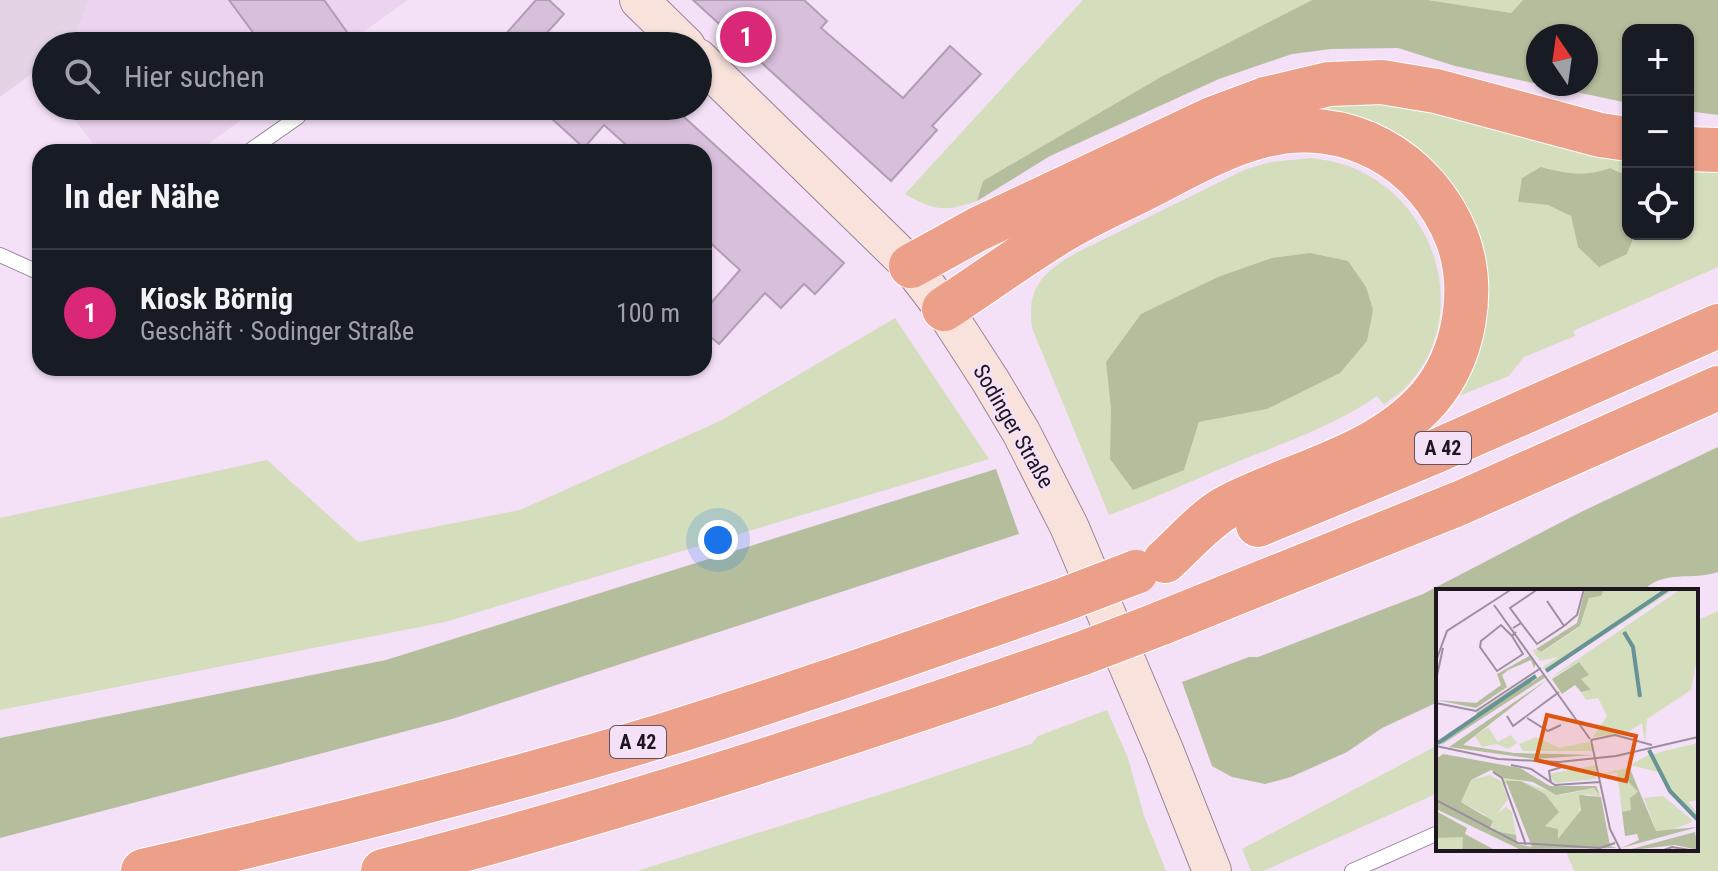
<!DOCTYPE html>
<html lang="de">
<meta charset="utf-8">
<style>
:root{--surface:#171b24;--page:#20242c;--text:#f1f3f6;--muted:#9ea1a6;--line:#363941;--accent:#db2777}
body{margin:0;font-family:"Roboto Condensed",sans-serif;background:var(--page);color:var(--text)}
.controls{position:absolute;right:24px;top:24px;display:grid;overflow:hidden;border-radius:16px;box-shadow:0 2px 6px #0004}
.controls button{width:72px;height:72px;display:grid;place-items:center;padding:0;border:0;border-bottom:2px solid var(--line);background:var(--surface);color:var(--text);font:40px sans-serif}
.compass{position:absolute;left:1526px;top:24px;width:72px;height:72px;border-radius:50%;background:var(--surface);box-shadow:0 2px 6px #0004;rotate:347deg}
.you{position:absolute;left:718px;top:540px;width:28px;height:28px;margin:-20px;border:6px solid #fff;border-radius:50%;background:#1a73e8;box-shadow:0 0 0 12px #1a73e833}
.badge{display:grid;place-items:center;width:52px;height:52px;border-radius:50%;background:var(--accent);color:#fff;font-size:26px;font-weight:700}
.pin{position:absolute;translate:-50% -50%;border:4px solid #fff;box-shadow:0 2px 8px #0006}
.list{margin:0;padding:0;list-style:none}
h2{display:flex;justify-content:space-between;align-items:center;height:104px;margin:0;padding:0 32px;font-size:34px}
h2 small{font-size:26px;font-weight:400;color:var(--muted)}
.list li{display:grid;grid-template-columns:52px 1fr auto;gap:24px;align-items:center;box-sizing:border-box;height:128px;padding:0 32px;border-top:2px solid var(--line)}
.list b{display:block;font-size:30px;white-space:nowrap}
.list p{margin:0;font-size:26px;white-space:nowrap;color:var(--muted)}
.list em{font-size:26px;font-style:normal;color:var(--muted)}
.icon{flex:none;width:44px;height:44px;fill:none;stroke:currentColor;stroke-width:2;stroke-linecap:round;stroke-linejoin:round}
.map{position:relative;flex:none;width:1718px;height:871px;overflow:hidden}
.search{position:absolute;background:var(--surface);box-shadow:0 2px 6px #0004;left:32px;top:32px;width:680px;height:88px;display:flex;align-items:center;gap:20px;box-sizing:border-box;padding:0 28px;border-radius:44px;color:var(--muted);font-size:30px}
.panel{position:absolute;background:var(--surface);box-shadow:0 2px 6px #0004;left:32px;top:144px;width:680px;height:232px;border-radius:24px}
.map>svg:first-child{display:block}
.commercial{fill:#e4d3e5}
.built{fill:#ecd3f0}
.green{fill:#d4debc;fill-rule:evenodd}
.forest{fill:#b5be9c}
.building{fill:#d8bfdc;stroke:#b19eb4;stroke-width:2}
.lines{fill:none;stroke-linecap:round;stroke-linejoin:round}
.lane-casing{stroke:#968499;stroke-width:16}
.secondary-casing{stroke:#968499;stroke-width:40}
.highway-casing{stroke:#fff;stroke-width:46}
.lane{stroke:#fff;stroke-width:14}
.secondary{stroke:#fae2dc;stroke-width:38}
.highway{stroke:#eda089;stroke-width:44}
.highway-bridge-casing{stroke:#fff;stroke-width:46;stroke-linecap:butt}
.highway-bridge{stroke:#eda089;stroke-width:44}
.labels{text-anchor:middle;stroke-width:6;stroke-linejoin:round;paint-order:stroke}
.shield{fill:#f4e0f7;stroke:#5e535f;stroke-width:2}
.shield-label{font-size:20px;font-weight:bold;fill:#1d161e}
.street-label{font-size:22px;fill:#1d161e;stroke:#f4e0f7}
.inset-river{fill:none;stroke:#679397;stroke-width:4}
.inset-road{fill:none;stroke:#9e8fa0;stroke-width:2}
.view{fill:#de560d;fill-opacity:0.15;stroke:#de560d;stroke-width:4}
.inset-edge{fill:none;stroke:#1d161e;stroke-width:4}
</style>
<div class="map">
<svg width="1718" height="871" viewBox="0 0 1718 871">
<rect width="100%" height="100%" fill="#f4e0f7"/>
<polygon class="commercial" points="0,0 89,0 76,33 60,46 46,46 46,58 36,66 38,69 0,97"/>
<g class="built">
<polygon points="89,0 408,0 343,46 60,46 76,33"/>
<polygon points="65,106 260,106 197,152 99,152"/>
</g>
<g class="green">
<path d="M1083,0H1312L1159,78L984,181L977,201C945,212 934,211 905,194Z"/>
<polygon points="1428,0 1523,0 1511,13"/>
<path d="M1371,94L1628,150V176L1610,168C1584,177 1568,174 1541,167L1518,202L1548,205L1571,216L1578,247L1627,254L1635,234L1666,237L1668,234H1688V160L1718,162V267L1573,331L1575,336L1524,357L1509,376L1456,397L1460,375L1434,174L1227,126Z"/>
<path d="M1311,158C1327,160 1343,163 1358,170C1439,208 1470,316 1408,385C1401,393 1392,398 1384,405L1377,396C1336,425 1286,442 1239,461C1195,479 1154,499 1109,515L1032,328C1026,287 1044,271 1078,252L1244,170L1270,162ZM1106,362L1267,409L1199,422L1184,470L1111,410Z"/>
<polygon points="895,318 989,459 445,622 0,710 0,518 267,460 358,542 520,510 720,421"/>
<polygon points="1718,611 1718,871 1574,871 1565,849 1696,849 1696,621"/>
<polygon points="1107,710 1128,758 1144,816 1166,871 637,871 901,788 1031,744 1038,736"/>
<polygon points="1438,745 1438,793 1263,871 1251,871 1242,849"/>
</g>
<g class="forest">
<polygon points="1312,0 1428,0 1511,13 1523,0 1718,0 1718,115 1688,111 1688,30 1628,30 1628,103 1538,84 1586,84 1586,36 1538,36 1538,84 1455,66 1398,48 1331,49 1292,54 1219,79 1050,156 977,201 983,181 1159,78"/>
<path d="M1541,167C1568,174 1584,177 1610,168L1628,176V234H1635L1627,254L1599,267L1578,247L1571,216L1548,205L1518,202L1522,178Z"/>
<polygon points="1310,253 1348,261 1366,287 1373,310 1367,341 1340,373 1267,409 1199,422 1184,470 1133,490 1110,459 1111,410 1106,362 1141,314 1218,277 1272,258"/>
<path d="M1718,447V572C1691,581 1664,569 1643,591H1438V702L1382,728L1347,752L1291,777L1265,784L1232,777L1212,766L1182,682L1249,657H1258L1423,594L1579,513Z"/>
<polygon points="996,469 1019,534 452,719 0,838 0,738 386,660"/>
</g>
<g class="building">
<polygon points="229,0 324,0 357,46 263,46"/>
<polygon points="536,0 549,0 564,14 535,46 495,46"/>
<polygon points="693,0 804,0 827,21 821,28 903,98 950,46 981,74 932,126 937,130 891,181"/>
<polygon points="538,106 672,106 844,263 815,294 804,284 781,308 765,293 719,344 704,331 704,311 740,270 704,237 704,152 634,152 604,125 584,148"/>
</g>
<g class="lines">
<defs>
<g id="lane">
<polyline points="248,152 298,117"/>
<polyline points="0,255 40,273"/>
<polyline points="1352,871 1438,833"/>
</g>
<g id="secondary">
<polyline points="639,0 686,46"/>
<polyline points="698,58 911,266 944,309 990,380 1021,432 1069,526 1164,750 1212,871"/>
</g>
<g id="highway">
<polyline points="1688,149 1718,150"/>
<polyline points="911,266 978,229 1214,118 1265,99 1329,84 1382,82 1436,91 1600,135 1628,139"/>
<path d="M944,309C983,284 1020,256 1060,232C1091,213 1125,199 1157,182C1191,164 1224,146 1262,136C1345,114 1426,159 1457,238C1476,289 1465,356 1429,398C1378,457 1295,472 1229,506C1207,517 1183,545 1165,561"/>
<polyline points="1258,525 1434,452 1718,326"/>
<polyline points="1159,624 1460,503 1718,388"/>
<path d="M143,871C317,830 492,787 664,735C797,694 928,647 1060,601"/>
<path d="M383,871C620,810 852,734 1083,653"/>
</g>
</defs>
<use href="#lane" class="lane-casing"/>
<use href="#secondary" class="secondary-casing"/>
<use href="#highway" class="highway-casing"/>
<use href="#lane" class="lane"/>
<use href="#secondary" class="secondary"/>
<use href="#highway" class="highway"/>
<defs>
<g id="highway-bridge">
<polyline points="1060,601 1136,572"/>
<polyline points="1083,653 1159,624"/>
</g>
</defs>
<use href="#highway-bridge" class="highway-bridge-casing"/>
<use href="#highway-bridge" class="highway-bridge"/>
</g>
<g class="labels">
<g class="shield">
<rect x="1415" y="432" width="56" height="32" rx="6"/>
<rect x="610" y="726" width="56" height="32" rx="6"/>
</g>
<g class="shield-label">
<text x="1443" y="455">A 42</text>
<text x="638" y="749">A 42</text>
</g>
<g class="street-label">
<text transform="translate(1014 426) rotate(60)" y="8">Sodinger Straße</text>
</g>
</g>
<g transform="translate(1436 589)">
<rect width="262" height="262" fill="#f4e0f7"/>
<path d="M168,0H239L111,83L107,78L122,68L104,72L96,60L106,63L144,38L153,9L165,7ZM245,0H262V64L255,101L211,130L209,155L206,134L189,145L157,148L171,127L162,109L150,111L145,103L153,102L145,89L152,86L143,73L114,89ZM52,138L62,153L75,146L81,154L72,160L61,155L46,158L39,147ZM100,148L123,159L153,153L157,162H87L83,155ZM262,154V211L252,213L262,225L259,228L235,206L222,183L194,176L212,166ZM160,176V190L119,194L113,185ZM195,178L191,190L202,203L195,221L186,223L181,184L165,185ZM59,183L124,206L159,199L165,208L149,205L141,228L123,251L119,239L109,237L112,215L69,195ZM54,186L66,193L72,210L61,225L70,218L76,223L80,246L59,242L48,225L25,213L35,191ZM227,207L255,230L256,233L228,244L220,242L208,209ZM28,247L25,262H0V249Z" fill="#d4debc"/>
<path d="M149,0H168L165,7L153,9L144,37L105,63L100,60L141,34ZM95,66L100,74L98,79L95,71L72,81L66,86L71,98L40,119L0,111L40,114L65,96L61,85ZM143,73L153,86L145,90L155,101L145,103L139,96L126,105L116,90ZM107,85L110,88L5,156L13,144L42,128L40,124L91,90L96,93ZM112,90L27,156L78,164L157,166L99,170L13,158ZM7,165L84,179L114,197H160L164,206L158,199L120,206L97,193L68,189L55,181L35,191L25,213L57,232L54,239L59,242L80,246L81,255L96,258L70,192H85L109,205L123,223L109,237L122,240V250L145,221L143,206L165,208L174,257L181,259L83,260L0,220V170ZM194,180L220,242L262,238L185,259L203,251L201,245L189,247L186,223L195,221L194,209L202,203L191,191ZM0,222L31,239L29,245L57,260L26,262L27,248L0,249ZM259,243L262,261L239,256L188,262Z" fill="#b5be9c"/>
<path class="inset-river" d="M188,43L197,58L204,108M110,82L232,0M2,154L100,87M213,161L234,202L261,230"/>
<path class="inset-road" d="M58,16L154,150M85,34L101,55L128,37L111,12M128,37L141,26L148,0M77,39L85,34L74,19L102,0M76,47L87,65L61,82L44,58L45,52L65,36L76,47L80,43M0,72L11,42L76,0M0,91L7,59M0,114L40,122L105,79M71,127L77,137L123,103M91,129L112,142L125,136M155,151L174,240L185,262M155,151L179,146L216,156M0,157L62,170L123,173L180,167L262,148M75,176L95,180L119,196L164,193M57,183L66,189L90,256M115,194L113,182L129,177M0,211L82,254L164,259L179,254M225,262L236,258L260,262"/>
<path class="view" d="M111,126L200,147L190,192L100,171Z"/>
<rect width="262" height="262" class="inset-edge"/>
</g>
</svg>
<div class="controls">
<button>+</button>
<button>−</button>
<button><svg class="icon" aria-label="locate" viewBox="0 0 24 24"><circle cx="12" cy="12" r="6"/><path d="M12 2v4M12 18v4M2 12h4M18 12h4"/></svg></button>
</div>
<svg class="compass" viewBox="-18 -18 36 36"><path d="M0-13l5 13h-10z" fill="#e53935"/><path d="M0 13l5-13h-10z" fill="#9ea1a6"/></svg>
<div class="you"></div>
<div class="pin badge" style="left:746px;top:37px">1</div>
<div class="search"><svg class="icon" aria-label="search" viewBox="0 0 24 24"><circle cx="10" cy="10" r="6"/><path d="M15 15l6 6"/></svg>Hier suchen</div>
<section class="panel">
<h2>In der Nähe<small></small></h2>
<ul class="list">
<li><span class="badge">1</span><div><b>Kiosk Börnig</b><p>Geschäft · Sodinger Straße</p></div><em>100 m</em></li>
</ul>
</section>
</div>
